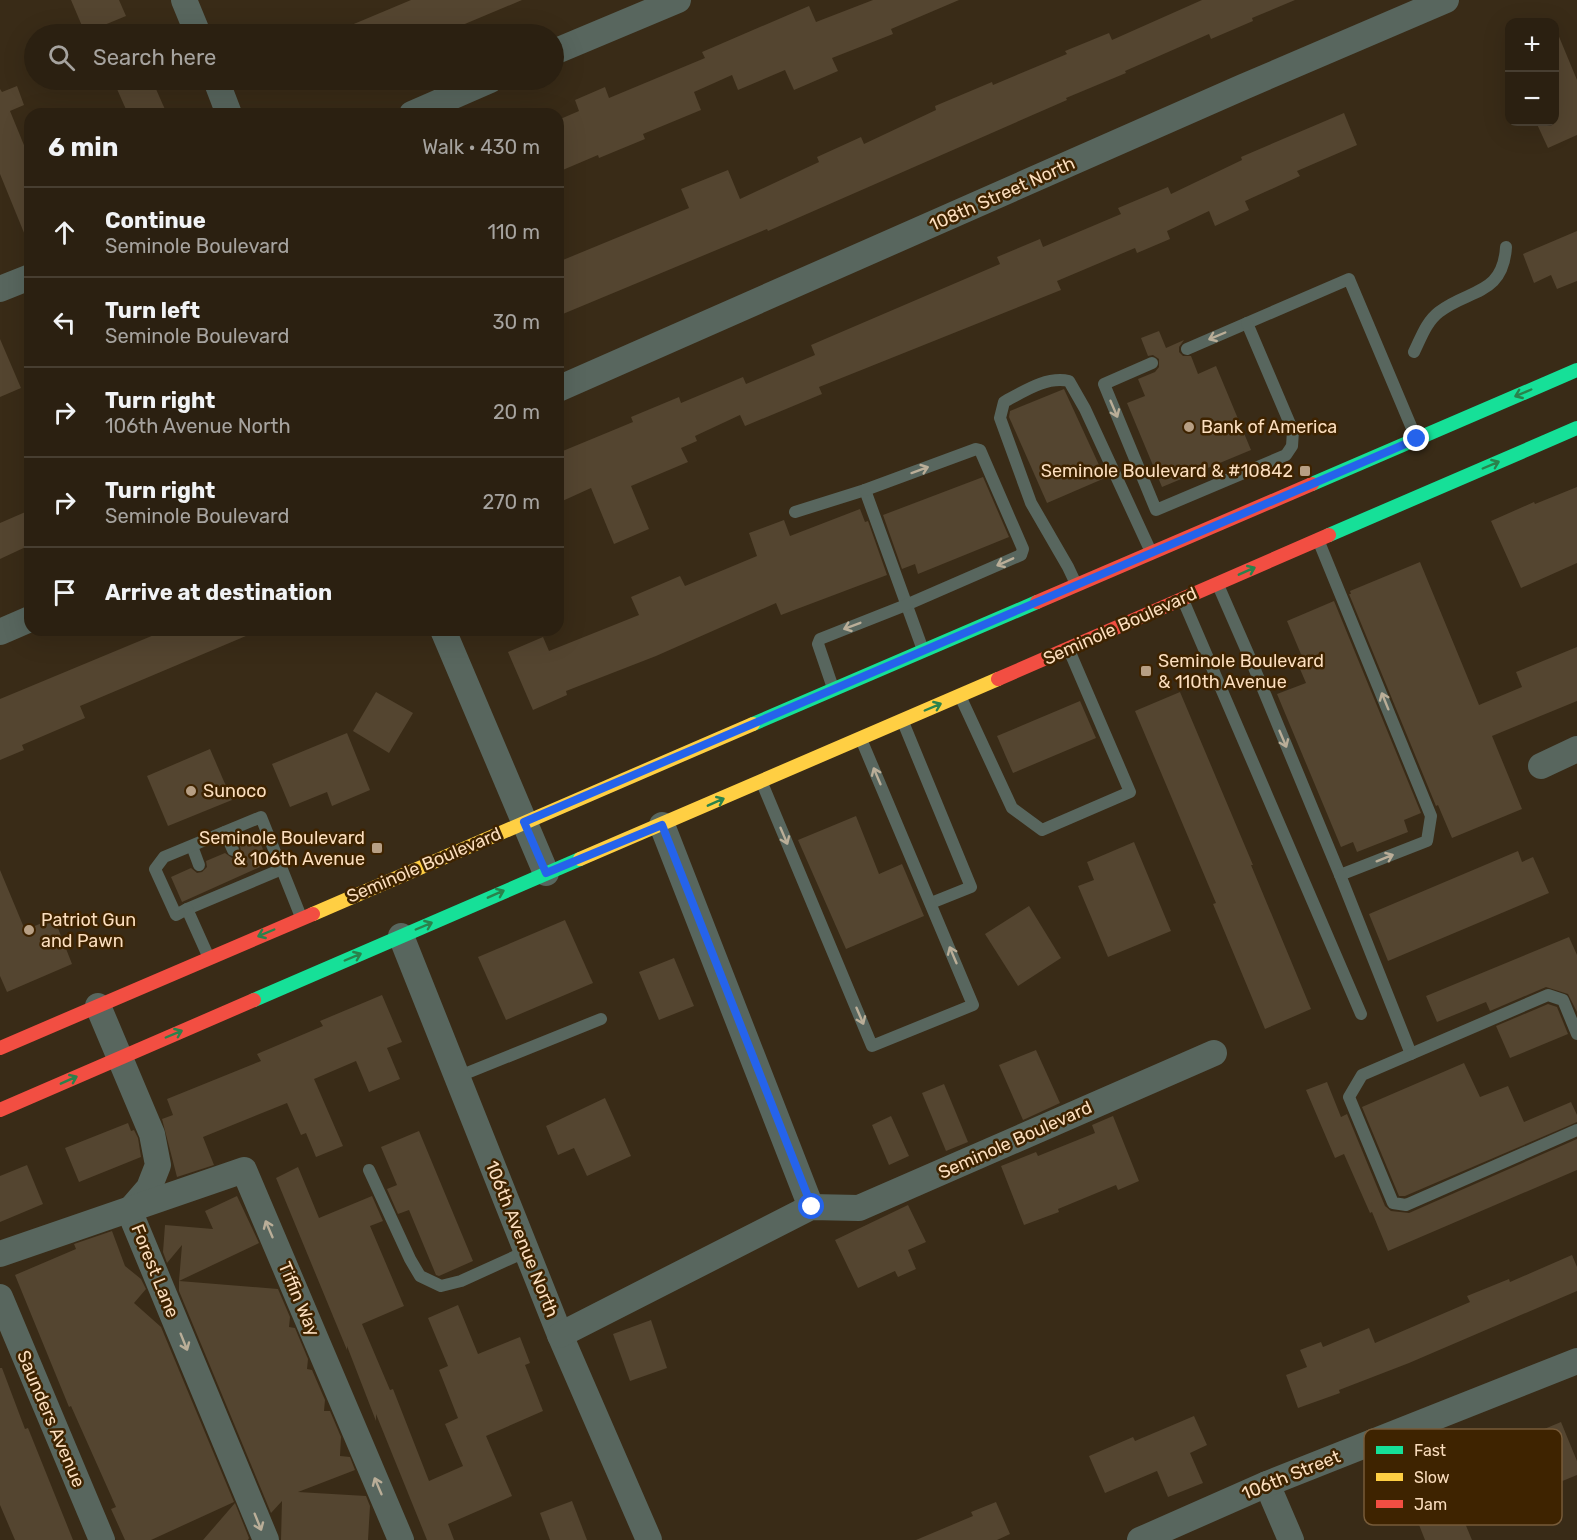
<!DOCTYPE html>
<meta charset="utf-8">
<style>
:root{--surface:#2b2011;--page:#372d1f;--text:#f1f3f6;--muted:#a6a39f;--line:#473e31}
body{margin:0;font-family:Rubik,sans-serif;background:var(--page);color:var(--text)}
.controls{position:absolute;right:18px;top:18px;display:grid;overflow:hidden;border-radius:12px;box-shadow:0 6px 24px #0002}
.controls button{width:54px;height:54px;display:grid;place-items:center;padding:0;border:0;border-bottom:2px solid var(--line);background:var(--surface);color:var(--text);font:30px sans-serif}
.stop{position:absolute;width:18px;height:18px;margin:-14px;border:4px solid #2563eb;border-radius:50%;background:#fff}
.stop.end{background:#2563eb;border-color:#fff;box-shadow:0 2px 6px #0008}
.list{margin:0;padding:0;list-style:none}
h2{display:flex;justify-content:space-between;align-items:center;height:78px;margin:0;padding:0 24px;font-size:26px}
h2 small{font-size:20px;font-weight:400;color:var(--muted)}
.list li{display:grid;grid-template-columns:39px 1fr auto;gap:18px;align-items:center;box-sizing:border-box;height:90px;padding:0 24px;border-top:2px solid var(--line)}
.list b{display:block;font-size:22px;white-space:nowrap}
.list p{margin:0;font-size:20px;white-space:nowrap;color:var(--muted)}
.list em{font-size:20px;font-style:normal;color:var(--muted)}
.icon{flex:none;width:33px;height:33px;fill:none;stroke:currentColor;stroke-width:2;stroke-linecap:round;stroke-linejoin:round}
.map{position:relative;flex:none;width:1577px;height:1540px;overflow:hidden}
.search{position:absolute;background:var(--surface);box-shadow:0 6px 24px #0002;left:24px;top:24px;width:540px;height:66px;display:flex;align-items:center;gap:15px;box-sizing:border-box;padding:0 21px;border-radius:33px;color:var(--muted);font-size:22px}
.panel{position:absolute;background:var(--surface);box-shadow:0 6px 24px #0002;left:24px;top:108px;width:540px;height:528px;border-radius:18px}
.map>svg:first-child{display:block}
.building{fill:#544530}
.lines{fill:none;stroke-linecap:round;stroke-linejoin:round}
.lane{stroke:#58665e;stroke-width:12}
.street{stroke:#58665e;stroke-width:26}
.fast{stroke:#16e098;stroke-width:14}
.slow{stroke:#ffcf43;stroke-width:14}
.jam{stroke:#f24e42;stroke-width:14}
.oneway{stroke:#baae98}
.oneway2{stroke:#2a824c}
.route{stroke:#2563eb;stroke-width:8}
.poi-dot{fill:#b79f84;stroke:#3e2300;stroke-width:2}
.labels{text-anchor:middle;stroke-width:5;stroke-linejoin:round;paint-order:stroke}
.street-label{font-size:18px;fill:#fbdebe;stroke:#3e2300}
.poi-label{font-size:18px;fill:#fbdebe;stroke:#3e2300;text-anchor:start}
.key{fill:#3e2300;stroke:#775b39;stroke-width:1.5}
.key-label{font-size:16px;fill:#fbdebe}
</style>
<div class="map">
<svg width="1577" height="1540" viewBox="0 0 1577 1540">
<rect width="100%" height="100%" fill="#392b17"/>
<g class="building">
<polygon points="71,0 119,0 126,16 85,33"/>
<polygon points="411,0 522,0 441,34 330,34"/>
<polygon points="873,0 959,0 891,29 893,34 832,58 838,71 794,90 785,70 738,90 732,75 694,92 701,110 643,134 645,139 599,158 598,155 558,172 558,120 579,111 575,100 605,87 609,98 705,58 702,52 809,6 816,22"/>
<polygon points="1202,0 1295,0 1252,18 1253,21 1211,39 1209,34 1125,71 1126,73 1066,98 1067,100 768,231 767,229 558,316 558,262 689,208 681,189 728,170 740,199 819,162 817,157 861,137 864,144 936,110 935,106 992,82 993,85 1067,54 1065,51 1109,33 1112,40"/>
<polygon points="1555,27 1577,80 1577,135 1548,148 1536,122 1554,122"/>
<polygon points="113,80 152,80 167,114 128,114"/>
<polygon points="17,86 24,105 10,111 26,150 30,148 29,245 0,174 0,89 2,92"/>
<polygon points="1344,113 1357,145 1297,171 1300,176 1245,201 1249,210 1215,226 1209,211 1167,231 1170,239 1137,253 1135,248 1057,281 1061,290 819,387 822,394 745,426 740,415 695,436 697,441 681,448 688,462 631,486 649,529 614,544 591,488 558,503 558,453 633,422 631,417 679,397 681,403 743,377 746,384 815,355 811,345 1000,264 997,257 1040,239 1043,247 1121,214 1118,208 1168,187 1171,194 1242,160 1241,157"/>
<polygon points="1577,231 1577,281 1557,289 1551,275 1534,283 1523,254"/>
<polygon points="1159,331 1166,348 1184,340 1179,347 1179,352 1183,356 1191,356 1198,374 1216,366 1251,450 1162,487 1127,403 1145,396 1138,379 1155,372 1159,367 1159,359 1153,355 1148,356 1141,338"/>
<polygon points="0,339 21,388 0,397"/>
<polygon points="1064,389 1105,478 1047,503 1009,417 1010,411"/>
<polygon points="983,477 1009,537 918,574 915,564 902,569 883,515"/>
<polygon points="1577,487 1577,563 1521,588 1491,521 1534,502 1535,504"/>
<polygon points="860,509 865,522 868,521 887,575 781,615 776,603 656,656 566,691 567,695 533,710 508,652 543,637 549,651 639,615 631,597 680,576 685,586 757,556 749,533 784,520 790,536"/>
<polygon points="30,510 30,545 0,559 0,523"/>
<polygon points="1420,562 1479,705 1522,687 1516,672 1577,647 1577,701 1492,736 1522,809 1452,838 1438,805 1436,806 1349,594 1351,594 1350,591"/>
<polygon points="1334,601 1421,813 1404,820 1408,832 1357,852 1353,842 1341,847 1277,694 1306,683 1297,662 1303,659 1287,621"/>
<polygon points="151,630 260,630 80,706 85,718 22,745 24,750 0,760 0,699 154,635"/>
<polygon points="376,692 413,713 389,753 353,731"/>
<polygon points="1180,692 1253,865 1251,865 1311,1009 1265,1029 1213,904 1216,903 1135,711"/>
<polygon points="1080,701 1096,738 1013,773 997,736"/>
<polygon points="347,733 370,790 332,806 327,792 290,807 272,764"/>
<polygon points="210,749 232,800 168,826 147,776"/>
<polygon points="856,816 879,874 902,864 924,916 846,949 798,840"/>
<polygon points="258,838 269,863 182,902 171,877 191,868 197,873 202,872 207,867 206,861 225,853 232,858 237,857 241,851 240,846"/>
<polygon points="1134,842 1171,931 1108,957 1078,886 1094,880 1087,862"/>
<polygon points="1518,851 1522,862 1533,857 1549,893 1388,961 1369,914"/>
<polygon points="0,870 25,930 54,918 72,964 7,992 0,976"/>
<polygon points="1029,906 1061,958 1018,986 985,934"/>
<polygon points="565,920 593,983 506,1020 478,957"/>
<polygon points="1569,937 1577,955 1577,1012 1568,994 1546,987 1490,1011 1486,1002 1437,1022 1426,996"/>
<polygon points="674,958 694,1006 659,1020 639,972"/>
<polygon points="382,995 402,1042 387,1048 400,1079 369,1092 356,1061 314,1079 343,1146 316,1157 306,1133 301,1135 287,1103 203,1137 214,1165 177,1177 162,1119 173,1115 167,1099 261,1061 257,1054 323,1026 320,1021"/>
<polygon points="1548,1004 1557,1007 1568,1034 1510,1058 1496,1026"/>
<polygon points="1036,1050 1060,1103 1023,1120 999,1065"/>
<polygon points="1464,1063 1480,1097 1508,1086 1524,1122 1571,1102 1577,1115 1577,1122 1405,1196 1399,1196 1362,1107"/>
<polygon points="1327,1082 1341,1117 1347,1114 1385,1206 1391,1211 1409,1213 1577,1139 1577,1170 1388,1251 1372,1212 1370,1213 1344,1154 1335,1158 1306,1090"/>
<polygon points="944,1084 968,1142 946,1151 922,1093"/>
<polygon points="605,1098 631,1156 587,1176 574,1148 558,1155 546,1126"/>
<polygon points="891,1116 909,1156 889,1165 872,1125"/>
<polygon points="1113,1116 1139,1181 1118,1190 1116,1185 1058,1209 1059,1212 1024,1225 1001,1166 1036,1152 1038,1156 1095,1133 1092,1125"/>
<polygon points="128,1123 131,1131 134,1130 138,1138 141,1157 79,1182 65,1148"/>
<polygon points="419,1131 473,1261 439,1276 436,1275 409,1210 398,1214 387,1189 397,1185 381,1147"/>
<polygon points="27,1165 43,1204 0,1222 0,1176"/>
<polygon points="298,1167 319,1218 372,1196 383,1221 370,1226 404,1306 362,1324 390,1390 393,1389 429,1481 463,1466 445,1424 458,1418 439,1370 448,1366 428,1318 458,1305 478,1354 520,1337 530,1363 525,1365 543,1411 486,1436 512,1496 448,1524 454,1540 427,1540 376,1414 376,1421 347,1346 347,1350 276,1178"/>
<polygon points="237,1196 259,1243 179,1281 182,1245 167,1263 163,1252 165,1225 213,1229 205,1211"/>
<polygon points="908,1205 926,1242 908,1250 916,1269 898,1277 895,1271 858,1288 835,1240"/>
<polygon points="112,1231 125,1266 141,1279 146,1289 134,1303 161,1327 234,1502 151,1540 125,1540 111,1509 116,1507 71,1406 69,1407 15,1275 76,1249 74,1244"/>
<polygon points="1572,1255 1577,1267 1577,1291 1409,1363 1339,1390 1340,1393 1298,1408 1286,1375 1307,1367 1300,1350 1321,1342 1323,1347 1369,1328 1375,1343 1470,1302 1467,1296 1509,1279 1510,1282"/>
<polygon points="179,1281 278,1289 290,1317 289,1327 295,1328 308,1359 307,1369 312,1370 325,1400 324,1411 330,1411 341,1437 340,1456 350,1457 355,1470 298,1492 366,1496 370,1506 368,1540 281,1540 282,1501 271,1513 179,1291"/>
<polygon points="651,1320 667,1368 630,1381 613,1334"/>
<polygon points="0,1368 2,1368 25,1429 28,1428 73,1540 15,1540 0,1505"/>
<polygon points="1194,1416 1207,1445 1190,1453 1203,1483 1168,1497 1157,1471 1105,1493 1089,1456 1133,1437 1135,1441"/>
<polygon points="1561,1422 1577,1461 1577,1475 1543,1489 1541,1485 1462,1516 1472,1540 1425,1540 1406,1492 1525,1445 1523,1438"/>
<polygon points="572,1501 587,1540 550,1540 540,1513"/>
<polygon points="996,1502 1010,1534 997,1540 916,1540 973,1516 971,1512"/>
<polygon points="235,1503 249,1538 248,1540 203,1540"/>
</g>
<g class="lines">
<g class="lane">
<polyline points="1187,349 1349,279 1416,438"/>
<path d="M1414,352C1421,338 1426,322 1439,312C1468,289 1503,296 1506,247"/>
<polyline points="1152,363 1104,384 1156,510 1286,455 1292,446 1293,431 1247,323"/>
<polyline points="795,512 865,490 923,650"/>
<path d="M1076,584L1068,567L1031,503L1000,418L1004,402C1023,392 1046,376 1069,381L1085,409L1151,552"/>
<polyline points="1218,585 1253,665 1340,875 1427,841 1431,816 1319,542"/>
<polyline points="1183,600 1361,1014"/>
<polyline points="833,688 818,644 820,639 906,605 1021,555 1023,549 980,450 976,449 865,490"/>
<polyline points="961,698 1012,808 1042,830 1130,792 1069,650"/>
<polyline points="903,722 971,887 931,903"/>
<polyline points="762,783 872,1046 973,1005 861,739"/>
<polyline points="225,832 233,850"/>
<polyline points="192,846 199,865"/>
<polyline points="1340,875 1411,1054"/>
<polyline points="187,909 282,869"/>
<polyline points="209,958 187,909 176,915 155,869 164,857 261,817 301,917"/>
<polyline points="1577,1034 1563,1000 1548,995 1362,1075 1349,1097 1393,1203 1406,1205 1577,1130"/>
<polyline points="457,1077 601,1019"/>
<polyline points="369,1170 410,1259 420,1276 441,1286 461,1281 527,1251"/>
</g>
<g class="street">
<polyline points="184,0 198,34"/>
<polyline points="554,52 678,0"/>
<polyline points="216,80 229,114"/>
<polyline points="412,114 490,80"/>
<polyline points="0,289 30,277"/>
<polyline points="558,389 1243,87 1446,0"/>
<polyline points="443,630 546,873"/>
<polyline points="0,632 30,619"/>
<polyline points="1541,766 1577,749"/>
<polyline points="662,825 811,1207"/>
<polyline points="401,936 560,1335 649,1540"/>
<polyline points="98,1006 152,1134 158,1165 149,1188 130,1210"/>
<polyline points="129,1210 266,1540"/>
<polyline points="0,1254 244,1170 401,1540"/>
<polyline points="0,1297 102,1540"/>
<polyline points="560,1335 811,1207 859,1208 1214,1053"/>
<polyline points="1267,1484 1291,1540"/>
<polyline points="1140,1540 1267,1484 1577,1361"/>
</g>
<g class="fast">
<polyline points="1312,484 1577,370"/>
<polyline points="1329,535 1577,428"/>
<polyline points="753,724 1037,602"/>
<polyline points="254,1000 580,859"/>
</g>
<g class="slow">
<polyline points="580,859 998,679"/>
<polyline points="313,914 753,724"/>
</g>
<g class="jam">
<polyline points="1037,602 1312,484"/>
<polyline points="998,679 1329,535"/>
<polyline points="0,1048 313,914"/>
<polyline points="0,1110 254,1000"/>
</g>
</g>
<defs><path id="oneway-shaft" d="M-6 0H5M1.5-3L5.5 0L1.5 3" fill="none" stroke-width="1.6" stroke-linecap="round" stroke-linejoin="round" transform="scale(1.5)"/></defs>
<g class="oneway">
<use href="#oneway-shaft" transform="translate(1217 336) rotate(157)"/>
<use href="#oneway-shaft" transform="translate(1114 409) rotate(67)"/>
<use href="#oneway-shaft" transform="translate(920 470) rotate(-20)"/>
<use href="#oneway-shaft" transform="translate(1005 562) rotate(156)"/>
<use href="#oneway-shaft" transform="translate(852 626) rotate(159)"/>
<use href="#oneway-shaft" transform="translate(1385 701) rotate(-112)"/>
<use href="#oneway-shaft" transform="translate(1283 739) rotate(67)"/>
<use href="#oneway-shaft" transform="translate(877 776) rotate(-113)"/>
<use href="#oneway-shaft" transform="translate(784 836) rotate(67)"/>
<use href="#oneway-shaft" transform="translate(1385 858) rotate(-22)"/>
<use href="#oneway-shaft" transform="translate(953 955) rotate(-113)"/>
<use href="#oneway-shaft" transform="translate(860 1016) rotate(67)"/>
<use href="#oneway-shaft" transform="translate(269 1229) rotate(-113)"/>
<use href="#oneway-shaft" transform="translate(184 1342) rotate(68)"/>
<use href="#oneway-shaft" transform="translate(378 1486) rotate(-113)"/>
<use href="#oneway-shaft" transform="translate(258 1522) rotate(68)"/>
</g>
<g class="oneway2">
<use href="#oneway-shaft" transform="translate(1523 393) rotate(157)"/>
<use href="#oneway-shaft" transform="translate(1491 465) rotate(-23)"/>
<use href="#oneway-shaft" transform="translate(1247 571) rotate(-24)"/>
<use href="#oneway-shaft" transform="translate(933 707) rotate(-23)"/>
<use href="#oneway-shaft" transform="translate(716 802) rotate(-24)"/>
<use href="#oneway-shaft" transform="translate(496 894) rotate(-24)"/>
<use href="#oneway-shaft" transform="translate(424 926) rotate(-23)"/>
<use href="#oneway-shaft" transform="translate(266 933) rotate(157)"/>
<use href="#oneway-shaft" transform="translate(353 957) rotate(-23)"/>
<use href="#oneway-shaft" transform="translate(174 1034) rotate(-23)"/>
<use href="#oneway-shaft" transform="translate(69 1080) rotate(-24)"/>
</g>
<g class="lines">
<polyline class="route" points="812,1207 662,825 546,873 524,822 1417,439"/>
</g>
<g class="poi-dot">
<circle cx="1189" cy="427" r="6"/>
<rect x="1299" y="465" width="12" height="12" rx="3"/>
<rect x="1140" y="665" width="12" height="12" rx="3"/>
<circle cx="191" cy="791" r="6"/>
<rect x="371" y="842" width="12" height="12" rx="3"/>
<circle cx="29" cy="930" r="6"/>
</g>
<g class="labels">
<g class="street-label">
<text transform="translate(1002 194) rotate(-24)" y="6">108th Street North</text>
<text transform="translate(1120 626) rotate(-24)" y="6">Seminole Boulevard</text>
<text transform="translate(424 865) rotate(-23)" y="6">Seminole Boulevard</text>
<text transform="translate(1015 1140) rotate(-24)" y="6">Seminole Boulevard</text>
<text transform="translate(522 1239) rotate(68)" y="6">106th Avenue North</text>
<text transform="translate(155 1271) rotate(68)" y="6">Forest Lane</text>
<text transform="translate(299 1299) rotate(67)" y="6">Tiffin Way</text>
<text transform="translate(51 1419) rotate(67)" y="6">Saunders Avenue</text>
<text transform="translate(1291 1475) rotate(-22)" y="6">106th Street</text>
</g>
<g class="poi-label">
<text x="1201" y="433">Bank of America</text>
<text x="1293" y="477" text-anchor="end">Seminole Boulevard &amp; #10842</text>
<text x="1158" y="667">Seminole Boulevard<tspan x="1158" dy="21">&amp; 110th Avenue</tspan></text>
<text x="203" y="797">Sunoco</text>
<text x="365" y="844" text-anchor="end">Seminole Boulevard<tspan x="365" dy="21">&amp; 106th Avenue</tspan></text>
<text x="41" y="926">Patriot Gun<tspan x="41" dy="21">and Pawn</tspan></text>
</g>
</g>
<rect x="1364" y="1429" width="198" height="96" rx="9" class="key"/>
<rect x="1376" y="1446" width="27" height="8" fill="#16e098"/>
<rect x="1376" y="1473" width="27" height="8" fill="#ffcf43"/>
<rect x="1376" y="1500" width="27" height="8" fill="#f24e42"/>
<g class="key-label">
<text x="1414" y="1456">Fast</text>
<text x="1414" y="1483">Slow</text>
<text x="1414" y="1510">Jam</text>
</g>
</svg>
<div class="controls">
<button>+</button>
<button>−</button>
</div>
<div class="stop" style="left:812px;top:1207px"></div>
<div class="stop end" style="left:1417px;top:439px"></div>
<div class="search"><svg class="icon" aria-label="search" viewBox="0 0 24 24"><circle cx="10" cy="10" r="6"/><path d="M15 15l6 6"/></svg>Search here</div>
<section class="panel">
<h2>6 min<small>Walk · 430 m</small></h2>
<ul class="list">
<li><svg class="icon" aria-label="ahead" viewBox="0 0 24 24"><path d="M12 20V5M6 11l6-6 6 6"/></svg><div><b>Continue</b><p>Seminole Boulevard</p></div><em>110 m</em></li>
<li><svg class="icon" aria-label="left" viewBox="0 0 24 24"><path d="M17 20v-9H6M10 6l-5 5 5 5"/></svg><div><b>Turn left</b><p>Seminole Boulevard</p></div><em>30 m</em></li>
<li><svg class="icon" aria-label="right" viewBox="0 0 24 24"><path d="M7 20v-9h11M14 6l5 5-5 5"/></svg><div><b>Turn right</b><p>106th Avenue North</p></div><em>20 m</em></li>
<li><svg class="icon" aria-label="right" viewBox="0 0 24 24"><path d="M7 20v-9h11M14 6l5 5-5 5"/></svg><div><b>Turn right</b><p>Seminole Boulevard</p></div><em>270 m</em></li>
<li><svg class="icon" aria-label="arrive" viewBox="0 0 24 24"><path d="M6 21V4h12l-3 4 3 4H6"/></svg><div><b>Arrive at destination</b></div></li>
</ul>
</section>
</div>
